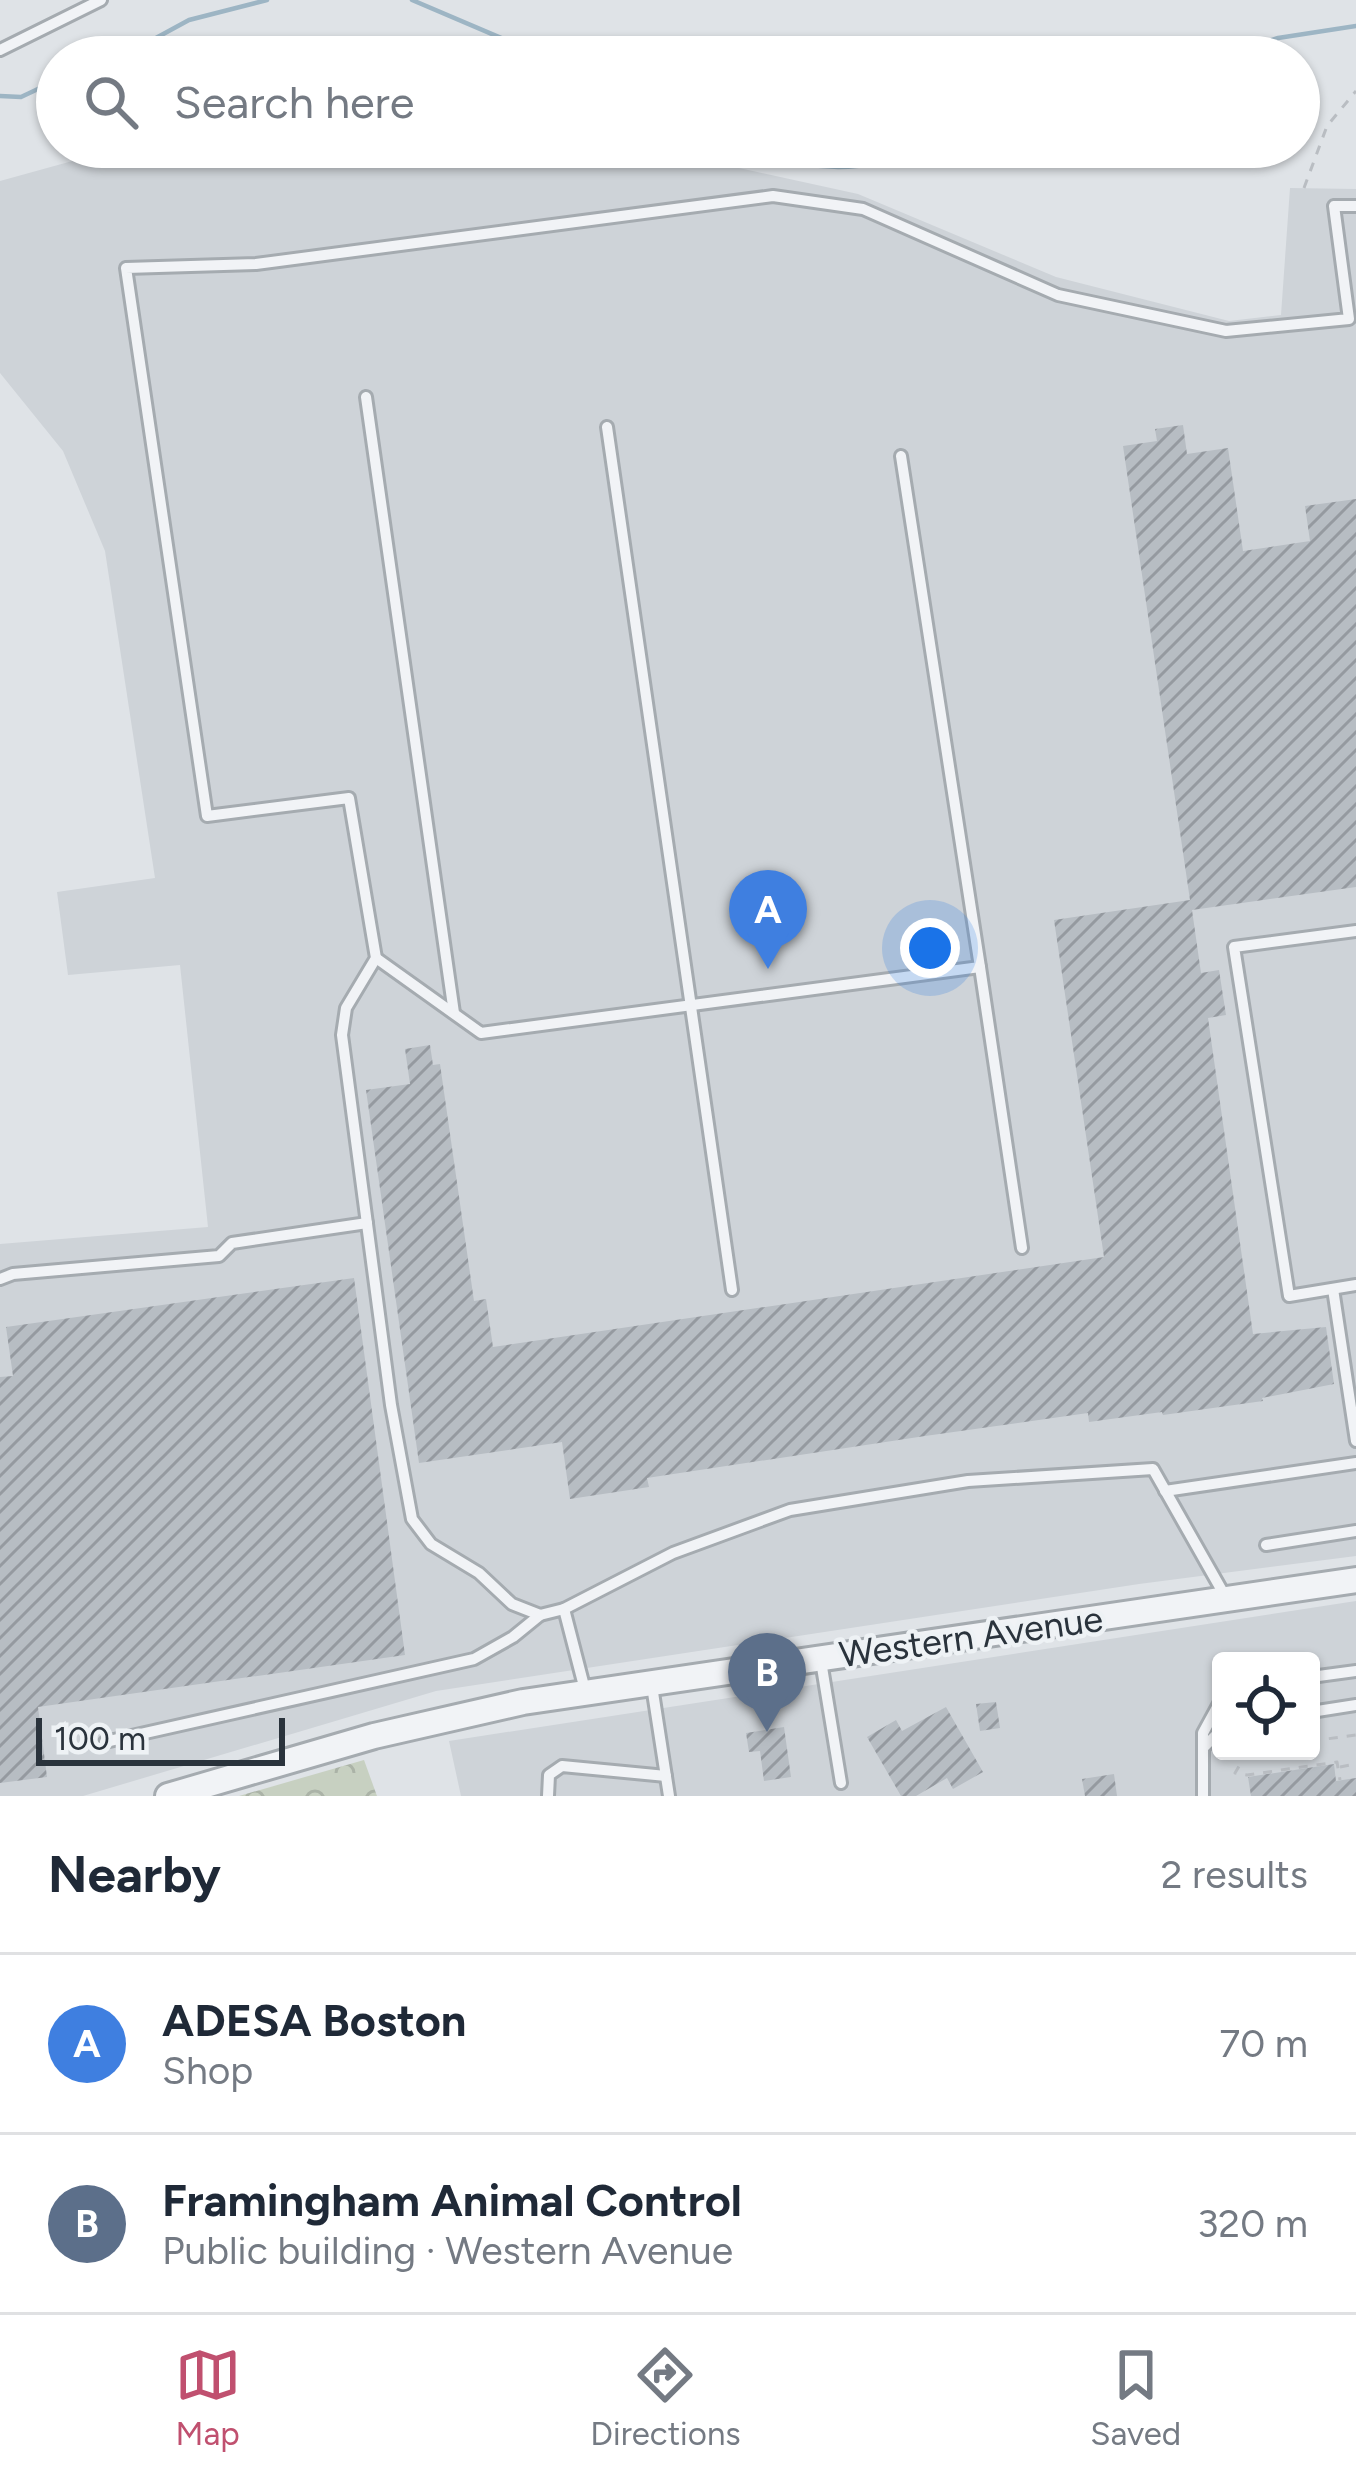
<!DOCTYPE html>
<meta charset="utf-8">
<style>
:root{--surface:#fff;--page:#f2f2f3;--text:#1f2937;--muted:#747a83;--line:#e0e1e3;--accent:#c0506f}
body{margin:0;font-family:Figtree,sans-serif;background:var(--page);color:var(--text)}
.controls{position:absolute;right:36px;bottom:36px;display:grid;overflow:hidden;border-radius:12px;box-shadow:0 3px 9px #0004}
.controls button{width:108px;height:108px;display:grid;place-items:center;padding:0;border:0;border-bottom:3px solid var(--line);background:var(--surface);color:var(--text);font:60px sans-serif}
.scale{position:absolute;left:36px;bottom:30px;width:249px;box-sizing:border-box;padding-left:12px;border:6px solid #2a333c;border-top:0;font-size:33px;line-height:42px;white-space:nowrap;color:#2a333c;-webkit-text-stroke:9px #eef2f5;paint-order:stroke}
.you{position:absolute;left:930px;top:948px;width:42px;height:42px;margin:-30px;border:9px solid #fff;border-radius:50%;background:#1a73e8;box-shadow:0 0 0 18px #1a73e833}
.badge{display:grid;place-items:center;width:78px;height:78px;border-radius:50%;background:var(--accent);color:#fff;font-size:39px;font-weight:700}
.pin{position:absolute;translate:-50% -99px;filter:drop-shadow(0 3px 6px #0008)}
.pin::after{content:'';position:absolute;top:63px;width:42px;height:36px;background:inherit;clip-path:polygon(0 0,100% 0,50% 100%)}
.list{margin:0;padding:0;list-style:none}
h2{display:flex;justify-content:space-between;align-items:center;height:156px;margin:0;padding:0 48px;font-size:51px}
h2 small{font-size:39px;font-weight:400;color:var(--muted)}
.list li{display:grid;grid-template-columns:78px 1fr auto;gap:36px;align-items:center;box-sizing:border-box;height:180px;padding:0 48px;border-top:3px solid var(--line)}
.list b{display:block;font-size:45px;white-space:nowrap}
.list p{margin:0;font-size:39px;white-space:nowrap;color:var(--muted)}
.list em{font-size:39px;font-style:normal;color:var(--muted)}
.icon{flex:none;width:66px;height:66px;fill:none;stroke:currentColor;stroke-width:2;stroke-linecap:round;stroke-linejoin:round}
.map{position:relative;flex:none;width:1356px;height:1796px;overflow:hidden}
.search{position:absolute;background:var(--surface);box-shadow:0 3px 9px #0004;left:36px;right:36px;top:36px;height:132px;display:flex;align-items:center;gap:30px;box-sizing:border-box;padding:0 42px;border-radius:66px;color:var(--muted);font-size:45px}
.sheet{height:516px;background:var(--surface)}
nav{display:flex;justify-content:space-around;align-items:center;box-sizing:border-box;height:168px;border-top:3px solid var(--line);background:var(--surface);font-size:33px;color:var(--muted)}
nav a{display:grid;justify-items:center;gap:6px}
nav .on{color:var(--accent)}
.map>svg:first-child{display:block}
.built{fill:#ced3d8;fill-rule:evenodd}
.forest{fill:url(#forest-crowns)}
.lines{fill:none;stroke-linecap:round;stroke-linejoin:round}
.stream{stroke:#9db5c4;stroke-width:4.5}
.building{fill:url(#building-hatch)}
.service-casing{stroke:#a5abb0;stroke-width:16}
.tertiary-casing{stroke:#a5abb0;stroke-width:30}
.path{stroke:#b9bdc2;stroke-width:3;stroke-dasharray:9 9;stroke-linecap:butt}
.service{stroke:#f1f3f6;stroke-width:10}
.tertiary{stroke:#f1f3f6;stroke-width:24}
.labels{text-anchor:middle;stroke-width:9;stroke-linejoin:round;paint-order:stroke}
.street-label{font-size:36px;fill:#2a333c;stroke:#eef2f5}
</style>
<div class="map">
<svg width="1356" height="1796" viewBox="0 0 1356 1796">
<defs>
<pattern id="forest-crowns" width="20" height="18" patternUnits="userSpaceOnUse" patternTransform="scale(3)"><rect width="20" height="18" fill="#c7d0c1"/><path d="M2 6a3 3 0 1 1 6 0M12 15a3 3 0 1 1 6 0" fill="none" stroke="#abb3a7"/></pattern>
<pattern id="building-hatch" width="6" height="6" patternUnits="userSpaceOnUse" patternTransform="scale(3)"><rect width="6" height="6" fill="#b7bdc3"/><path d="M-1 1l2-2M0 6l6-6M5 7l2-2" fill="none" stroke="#959aa0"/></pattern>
</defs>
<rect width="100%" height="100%" fill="#dfe3e7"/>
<g class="built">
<polygon points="123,147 683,147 721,164 858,194 1056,277 1229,321 1281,315 1290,188 1356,189 1356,1556 1139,1584 436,1691 83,1796 0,1796 0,1244 208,1227 180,965 68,975 57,892 155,878 105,551 63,451 0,373 0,181"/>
<path d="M1356,1601V1796H461L449,1741ZM1221,1661H1311V1751H1221Z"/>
</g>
<polygon class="forest" points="364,1760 377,1796 239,1796"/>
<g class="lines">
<g class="stream">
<polyline points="412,0 546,57"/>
<polyline points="121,57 189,20 267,0"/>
<polyline points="1220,57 1278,38 1356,26"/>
<polyline points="0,96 21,97 57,80"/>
<path d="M753,147C806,171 863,176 915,147"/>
</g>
</g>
<g class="building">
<polygon points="1183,425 1187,454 1228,448 1243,551 1310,541 1305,506 1356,499 1356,887 1192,910 1201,973 1219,970 1226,1015 1208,1018 1253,1334 1326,1327 1334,1384 1262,1398 1263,1401 1163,1415 1162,1412 1089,1422 1088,1413 925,1436 647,1478 649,1487 570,1499 562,1442 419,1463 366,1090 410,1084 405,1049 430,1045 433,1065 440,1064 474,1301 486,1299 493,1347 1104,1257 1054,920 1190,900 1123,446 1157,441 1155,429"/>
<polygon points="354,1278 405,1655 38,1707 47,1777 0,1783 0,1377 13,1376 6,1327"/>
<polygon points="996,1702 1000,1728 980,1731 976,1704"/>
<polygon points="946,1707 983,1772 953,1789 947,1778 916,1796 901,1796 867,1737 896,1720 902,1731"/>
<polygon points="784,1727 791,1777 764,1781 760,1751 749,1752 746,1733"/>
<polygon points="1334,1764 1336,1781 1356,1778 1356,1796 1251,1796 1248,1777"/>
<polygon points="1114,1774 1117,1796 1085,1796 1082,1779"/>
</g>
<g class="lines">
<defs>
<g id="service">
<polyline points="0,50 101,0"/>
<polyline points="366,397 454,1013"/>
<polyline points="607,427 732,1290"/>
<polyline points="1356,931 1234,947 1289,1296 1356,1285"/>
<polyline points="376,958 481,1033 980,967 901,456"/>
<polyline points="980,967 1022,1248"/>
<polyline points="0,1279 13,1274 219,1256 232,1243 367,1223"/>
<polyline points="1333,1289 1356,1441"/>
<polyline points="1165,1491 1356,1463"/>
<polyline points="1266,1545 1356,1531"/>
<polyline points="564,1609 673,1553 790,1510 968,1481 1153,1469 1225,1596"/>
<polyline points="821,1661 841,1783"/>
<polyline points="1311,1677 1356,1671"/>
<polyline points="652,1686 669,1796"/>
<polyline points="585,1690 564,1609 540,1615 512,1604 479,1573 431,1544 412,1519 391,1405 342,1035 346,1008 376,958 349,798 207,816 126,268 256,264 773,196 863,209 1058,295 1226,331 1349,319 1334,206 1356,206"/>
<polyline points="1311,1712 1356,1705"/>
<polyline points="105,1742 474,1659 513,1637 540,1615"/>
<polyline points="1203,1748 1221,1730"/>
<polyline points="548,1796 549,1775 562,1766 666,1776"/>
<polyline points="1203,1796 1203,1733 1221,1700"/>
</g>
<polyline id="tertiary" points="168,1796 374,1736 523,1702 1356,1580"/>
</defs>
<use href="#service" class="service-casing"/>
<use href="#tertiary" class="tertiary-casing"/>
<g class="path">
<polyline points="1304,188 1327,126 1356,91"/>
<polyline points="1311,1741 1356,1735"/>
<polyline points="1248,1751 1235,1773 1247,1775 1337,1762 1340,1780"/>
<polyline points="1340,1767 1356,1764"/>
</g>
<use href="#service" class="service"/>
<use href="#tertiary" class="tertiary"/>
</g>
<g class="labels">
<g class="street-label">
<text transform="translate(971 1636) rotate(-8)" y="13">Western Avenue</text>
</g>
</g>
</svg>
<div class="controls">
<button><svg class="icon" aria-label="locate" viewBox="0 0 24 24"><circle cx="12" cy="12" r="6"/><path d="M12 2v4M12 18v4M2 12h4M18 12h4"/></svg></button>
</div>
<div class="scale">100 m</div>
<div class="you"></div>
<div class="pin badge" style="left:768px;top:969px;background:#3f7fe0">A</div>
<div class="pin badge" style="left:767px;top:1732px;background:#5c6f8a">B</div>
<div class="search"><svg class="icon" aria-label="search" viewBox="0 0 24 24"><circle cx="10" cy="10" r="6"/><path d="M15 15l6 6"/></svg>Search here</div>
</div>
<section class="sheet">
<h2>Nearby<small>2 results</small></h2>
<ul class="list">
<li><span class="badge" style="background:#3f7fe0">A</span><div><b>ADESA Boston</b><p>Shop</p></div><em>70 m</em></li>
<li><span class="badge" style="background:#5c6f8a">B</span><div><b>Framingham Animal Control</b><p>Public building · Western Avenue</p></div><em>320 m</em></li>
</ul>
</section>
<nav>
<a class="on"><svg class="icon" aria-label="map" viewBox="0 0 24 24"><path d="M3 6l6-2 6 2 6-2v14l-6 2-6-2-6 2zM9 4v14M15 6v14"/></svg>Map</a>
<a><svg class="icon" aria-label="directions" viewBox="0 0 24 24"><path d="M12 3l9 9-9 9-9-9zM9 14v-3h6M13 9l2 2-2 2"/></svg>Directions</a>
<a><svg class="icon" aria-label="saved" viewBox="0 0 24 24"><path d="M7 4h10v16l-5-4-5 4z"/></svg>Saved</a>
</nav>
